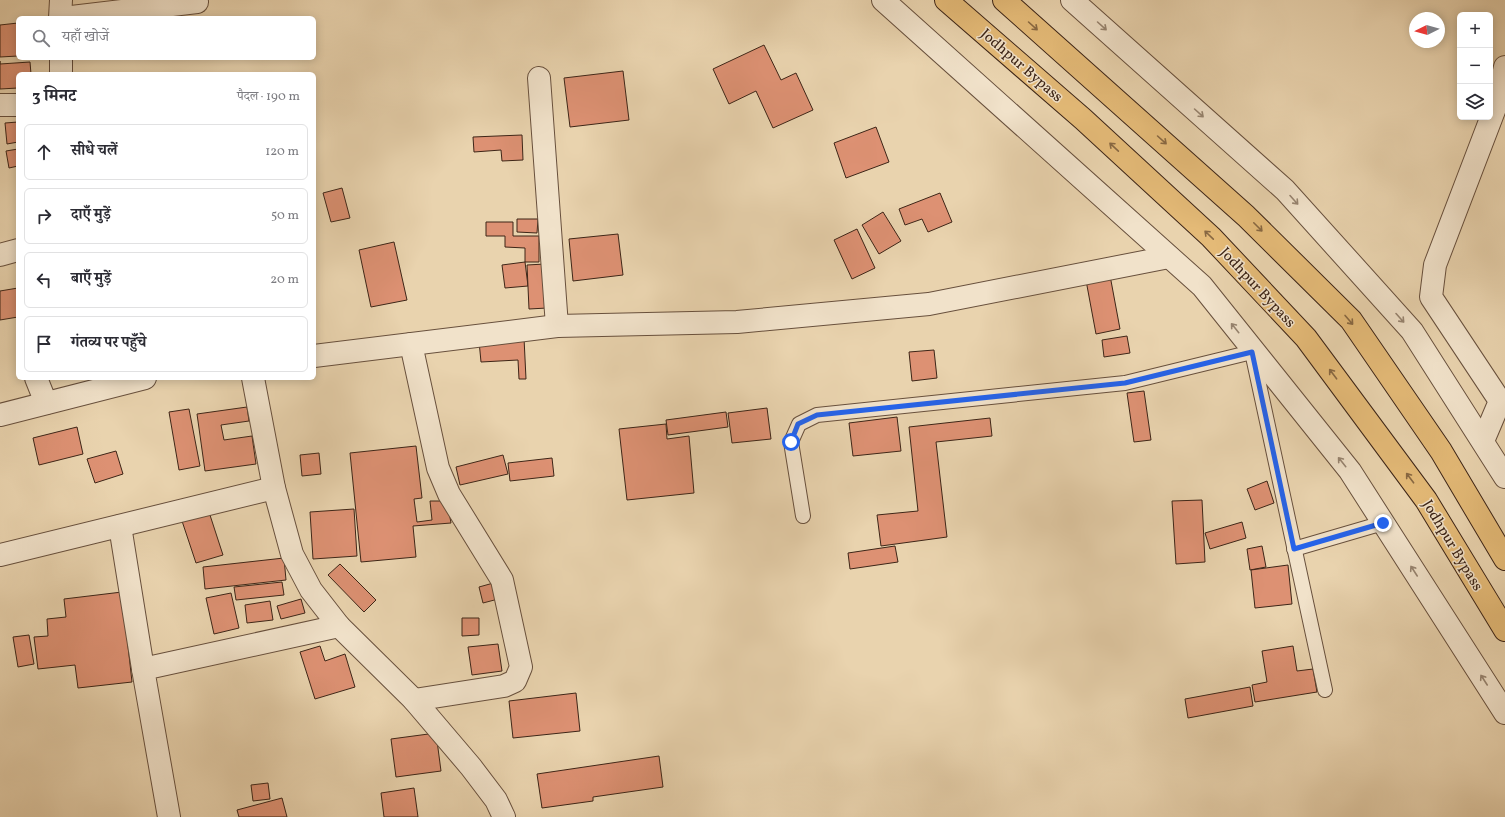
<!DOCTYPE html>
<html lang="hi">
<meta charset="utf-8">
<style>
:root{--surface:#fff;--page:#f7f7f7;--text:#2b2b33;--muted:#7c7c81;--line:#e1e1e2}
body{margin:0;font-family:Vollkorn,"Noto Serif Devanagari",serif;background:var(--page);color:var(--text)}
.controls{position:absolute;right:12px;top:12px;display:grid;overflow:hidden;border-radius:6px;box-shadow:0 2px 10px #0003}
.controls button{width:36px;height:36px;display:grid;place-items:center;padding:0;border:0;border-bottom:1px solid var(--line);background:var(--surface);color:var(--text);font:20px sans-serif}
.compass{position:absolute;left:1409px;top:12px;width:36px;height:36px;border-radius:50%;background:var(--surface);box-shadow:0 2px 10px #0003;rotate:265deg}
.stop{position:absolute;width:12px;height:12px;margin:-9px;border:3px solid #2563eb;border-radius:50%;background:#fff}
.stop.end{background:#2563eb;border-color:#fff;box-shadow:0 1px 4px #0008}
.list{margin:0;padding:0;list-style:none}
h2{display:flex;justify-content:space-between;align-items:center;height:52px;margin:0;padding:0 16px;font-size:17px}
h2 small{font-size:13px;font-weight:400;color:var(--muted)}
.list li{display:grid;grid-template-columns:26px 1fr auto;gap:12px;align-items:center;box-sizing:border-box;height:56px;margin:0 8px 8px;padding:0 8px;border:1px solid var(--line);border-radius:6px}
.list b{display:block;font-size:15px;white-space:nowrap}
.list em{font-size:13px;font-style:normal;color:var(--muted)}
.icon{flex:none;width:22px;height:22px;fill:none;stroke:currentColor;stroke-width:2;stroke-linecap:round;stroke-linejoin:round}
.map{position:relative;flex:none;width:1505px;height:817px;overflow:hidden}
.search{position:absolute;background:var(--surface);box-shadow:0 2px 10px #0003;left:16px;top:16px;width:300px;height:44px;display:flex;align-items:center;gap:10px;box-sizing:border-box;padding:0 14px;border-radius:6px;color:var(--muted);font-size:15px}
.panel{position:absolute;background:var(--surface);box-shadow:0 2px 10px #0003;left:16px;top:72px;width:300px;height:308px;border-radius:6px}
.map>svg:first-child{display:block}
.building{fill:#dd9173;stroke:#3d2517}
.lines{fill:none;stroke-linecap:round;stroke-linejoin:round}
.service-casing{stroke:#68503d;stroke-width:16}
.minor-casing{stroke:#68503d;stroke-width:24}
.tertiary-casing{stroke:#68503d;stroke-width:24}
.trunk-casing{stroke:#3d2517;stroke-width:24}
.service{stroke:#f1e2ca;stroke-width:14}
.minor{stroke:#f1e2ca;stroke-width:22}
.tertiary{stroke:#f1e2ca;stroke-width:22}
.trunk{stroke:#e4ba77;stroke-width:22}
.oneway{stroke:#886842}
.oneway2{stroke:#978470}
.route{stroke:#2563eb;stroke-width:5}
.labels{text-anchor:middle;stroke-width:3;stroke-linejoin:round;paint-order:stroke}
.street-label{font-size:15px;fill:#3d2517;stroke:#f1e2ca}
</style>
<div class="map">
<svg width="1505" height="817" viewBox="0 0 1505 817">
<rect width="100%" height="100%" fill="#e9d3ae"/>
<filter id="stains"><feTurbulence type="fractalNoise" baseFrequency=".005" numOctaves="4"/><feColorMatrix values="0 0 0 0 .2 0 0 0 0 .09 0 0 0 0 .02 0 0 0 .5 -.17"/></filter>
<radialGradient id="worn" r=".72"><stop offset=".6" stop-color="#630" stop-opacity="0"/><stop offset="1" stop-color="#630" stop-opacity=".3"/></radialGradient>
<g class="building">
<polygon points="18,23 18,56 0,57 0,25"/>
<polygon points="764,45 781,80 796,73 813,110 773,128 756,91 729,104 713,69"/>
<polygon points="0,61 0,64 30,62 31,74 18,74 18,88 0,89"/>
<polygon points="623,71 629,120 570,127 564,78"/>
<polygon points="18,122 18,142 7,144 5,123"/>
<polygon points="876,127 889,162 846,178 834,143"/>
<polygon points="522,135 523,160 502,161 501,150 474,152 473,137"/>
<polygon points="18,149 18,166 9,168 6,151"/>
<polygon points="342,188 350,218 331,222 323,193"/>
<polygon points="940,193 952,222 928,232 922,219 905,225 899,209"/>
<polygon points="883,212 901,241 879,254 862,225"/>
<polygon points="517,219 538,219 537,233 517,232"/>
<polygon points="486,222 513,222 513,236 539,236 539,262 525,262 525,248 505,247 505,236 486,236"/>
<polygon points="857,229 875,268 852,279 834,240"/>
<polygon points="618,234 623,275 573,281 569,239"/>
<polygon points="394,242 407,300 371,307 359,250"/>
<polygon points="525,262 528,286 505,288 502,265"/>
<polygon points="545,264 547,308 529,309 527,265"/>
<polygon points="1109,270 1120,329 1096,334 1085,275"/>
<polygon points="18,288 18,317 0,320 0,291"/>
<polygon points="1127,336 1130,353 1104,357 1102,340"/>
<polygon points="524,338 526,379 519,379 518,360 481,362 479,341"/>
<polygon points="934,350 937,378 912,381 909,352"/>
<polygon points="1144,391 1151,440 1134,442 1127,393"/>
<polygon points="247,407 249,421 221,425 224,440 252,436 256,464 205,471 197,414"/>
<polygon points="767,408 771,439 732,443 728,413"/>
<polygon points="189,409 200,466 179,470 169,412"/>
<polygon points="726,412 728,427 668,435 666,420"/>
<polygon points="897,417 901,451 853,456 849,423"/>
<polygon points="990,418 992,436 936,442 947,537 881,546 877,515 918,511 909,427"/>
<polygon points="666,424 667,439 689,436 694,493 627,500 619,429"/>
<polygon points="77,427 83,454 39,465 33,438"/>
<polygon points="416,446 422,498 414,499 417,522 432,520 430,501 447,501 451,523 413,526 416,557 361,562 350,453"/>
<polygon points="116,451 123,474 95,483 87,459"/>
<polygon points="319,453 321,474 302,476 300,455"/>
<polygon points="503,455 508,474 460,485 456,467"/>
<polygon points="552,458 554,476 510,481 508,463"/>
<polygon points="1267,481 1274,503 1255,510 1247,489"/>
<polygon points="1202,500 1205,562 1176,564 1172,501"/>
<polygon points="208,509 223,555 196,563 181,518"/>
<polygon points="354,509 357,556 313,559 310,512"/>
<polygon points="1242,522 1246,538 1210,549 1205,533"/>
<polygon points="895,546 898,562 850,569 848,553"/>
<polygon points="1262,546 1266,567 1250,570 1247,549"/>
<polygon points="284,558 286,580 205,589 203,567"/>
<polygon points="340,564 376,600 364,612 328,575"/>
<polygon points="1288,565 1292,604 1255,608 1251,570"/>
<polygon points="282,582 284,595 236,600 234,587"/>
<polygon points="497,582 502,598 483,603 479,587"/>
<polygon points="122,592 132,682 78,688 75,665 38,669 34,637 48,636 47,619 66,617 64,599"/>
<polygon points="231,593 239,628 214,634 206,598"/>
<polygon points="301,599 305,613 281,619 277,606"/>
<polygon points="270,601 273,620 247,623 245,605"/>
<polygon points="462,618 479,618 479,635 462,636"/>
<polygon points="29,635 34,664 18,667 13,637"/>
<polygon points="498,644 502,671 472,675 468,647"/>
<polygon points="320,646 325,661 345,654 355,687 315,699 300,652"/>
<polygon points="1293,646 1297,671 1313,669 1317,692 1255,702 1252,685 1267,682 1262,651"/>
<polygon points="1250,687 1253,706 1188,718 1185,699"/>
<polygon points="576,693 580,731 513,738 509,701"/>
<polygon points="436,733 441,771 396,777 391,739"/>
<polygon points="659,756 663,787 593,797 593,801 542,808 537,774"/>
<polygon points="268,783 270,799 253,801 251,785"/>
<polygon points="414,788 418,817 384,817 381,793"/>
<polygon points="282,798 287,817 239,817 237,810"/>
</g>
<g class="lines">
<defs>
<g id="service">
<polyline points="803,516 791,442 799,424 817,415 1125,383 1252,352 1325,690"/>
<polyline points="1294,549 1383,523"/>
</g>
<g id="minor">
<polyline points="60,18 61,0"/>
<polyline points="63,18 197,2"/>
<polyline points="61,58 61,74"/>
<polyline points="539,78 557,326"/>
<polyline points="0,105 18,105"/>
<polyline points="0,255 18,250"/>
<polyline points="411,344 438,468 449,494 502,580 521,667 515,681 504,686 414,700"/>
<polyline points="314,356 557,326 737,322 929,304 1169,257"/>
<polyline points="36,378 46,403"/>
<polyline points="253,378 274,488 292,554 311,590 339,626 414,700 471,767 496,800 504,817"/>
<polyline points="0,415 145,378"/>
<polyline points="1483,441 1500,401 1431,297 1435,265 1495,108 1505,67"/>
<polyline points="120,526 143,669"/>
<polyline points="0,555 274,488"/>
<polyline points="169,817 143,669 339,626"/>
</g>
<g id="tertiary">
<polyline points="883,0 1202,286 1350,471 1505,713"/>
<polyline points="1072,0 1285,190 1412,331 1505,477"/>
</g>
<g id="trunk">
<polyline points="946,0 1083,119 1211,237 1306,338 1426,500 1505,630"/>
<polyline points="1004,0 1246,216 1351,320 1441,451 1505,559"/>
</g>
</defs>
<use href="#service" class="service-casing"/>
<use href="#minor" class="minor-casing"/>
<use href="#tertiary" class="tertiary-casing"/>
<use href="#trunk" class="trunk-casing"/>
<use href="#service" class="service"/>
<use href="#minor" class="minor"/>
<use href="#tertiary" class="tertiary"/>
<use href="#trunk" class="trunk"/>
</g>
<defs><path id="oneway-shaft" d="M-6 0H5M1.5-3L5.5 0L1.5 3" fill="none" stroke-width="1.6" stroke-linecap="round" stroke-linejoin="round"/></defs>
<g class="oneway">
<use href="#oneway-shaft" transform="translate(1033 26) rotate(42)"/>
<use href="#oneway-shaft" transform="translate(1162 140) rotate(42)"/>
<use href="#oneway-shaft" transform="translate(1114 147) rotate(-137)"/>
<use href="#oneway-shaft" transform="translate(1258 227) rotate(45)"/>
<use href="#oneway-shaft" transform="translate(1209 235) rotate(-136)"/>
<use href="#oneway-shaft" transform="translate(1349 320) rotate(49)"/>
<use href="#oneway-shaft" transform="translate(1333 374) rotate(-127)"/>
<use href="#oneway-shaft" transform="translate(1410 478) rotate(-127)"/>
</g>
<g class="oneway2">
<use href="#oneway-shaft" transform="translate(1102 26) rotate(42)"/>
<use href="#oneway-shaft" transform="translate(1199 113) rotate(42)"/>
<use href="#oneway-shaft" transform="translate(1294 200) rotate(48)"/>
<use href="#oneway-shaft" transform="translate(1400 318) rotate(48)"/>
<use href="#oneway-shaft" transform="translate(1235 328) rotate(-129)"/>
<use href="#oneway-shaft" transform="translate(1342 462) rotate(-129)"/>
<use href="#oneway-shaft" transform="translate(1414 571) rotate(-123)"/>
<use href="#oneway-shaft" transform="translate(1484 680) rotate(-123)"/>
</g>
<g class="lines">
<polyline class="route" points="791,442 798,424 817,415 1125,383 1252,352 1294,549 1383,523"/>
</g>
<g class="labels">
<g class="street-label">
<text transform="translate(1022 65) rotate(41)" y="5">Jodhpur Bypass</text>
<text transform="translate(1258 287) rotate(47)" y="5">Jodhpur Bypass</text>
<text transform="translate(1453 545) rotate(59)" y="5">Jodhpur Bypass</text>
</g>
</g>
<rect width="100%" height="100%" filter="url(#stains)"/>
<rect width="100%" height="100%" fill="url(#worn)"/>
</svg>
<div class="controls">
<button>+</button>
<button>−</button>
<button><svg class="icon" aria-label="layers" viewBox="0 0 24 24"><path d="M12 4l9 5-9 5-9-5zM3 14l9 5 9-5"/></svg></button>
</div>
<svg class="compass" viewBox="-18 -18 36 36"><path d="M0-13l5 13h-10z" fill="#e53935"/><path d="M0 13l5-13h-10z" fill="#7c7c81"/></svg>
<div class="stop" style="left:791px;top:442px"></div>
<div class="stop end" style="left:1383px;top:523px"></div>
<div class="search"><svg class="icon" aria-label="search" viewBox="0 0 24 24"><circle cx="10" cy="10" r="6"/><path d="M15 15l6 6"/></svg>यहाँ खोजें</div>
<section class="panel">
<h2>3 मिनट<small>पैदल · 190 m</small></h2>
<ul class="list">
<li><svg class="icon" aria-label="ahead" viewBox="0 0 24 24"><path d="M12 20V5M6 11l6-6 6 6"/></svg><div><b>सीधे चलें</b></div><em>120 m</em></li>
<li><svg class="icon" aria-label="right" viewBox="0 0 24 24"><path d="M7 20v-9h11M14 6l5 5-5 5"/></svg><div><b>दाएँ मुड़ें</b></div><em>50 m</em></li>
<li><svg class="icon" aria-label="left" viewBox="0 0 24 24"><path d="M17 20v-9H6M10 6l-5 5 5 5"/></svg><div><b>बाएँ मुड़ें</b></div><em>20 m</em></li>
<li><svg class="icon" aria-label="arrive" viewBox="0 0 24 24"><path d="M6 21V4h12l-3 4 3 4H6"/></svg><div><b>गंतव्य पर पहुँचे</b></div></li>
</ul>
</section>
</div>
